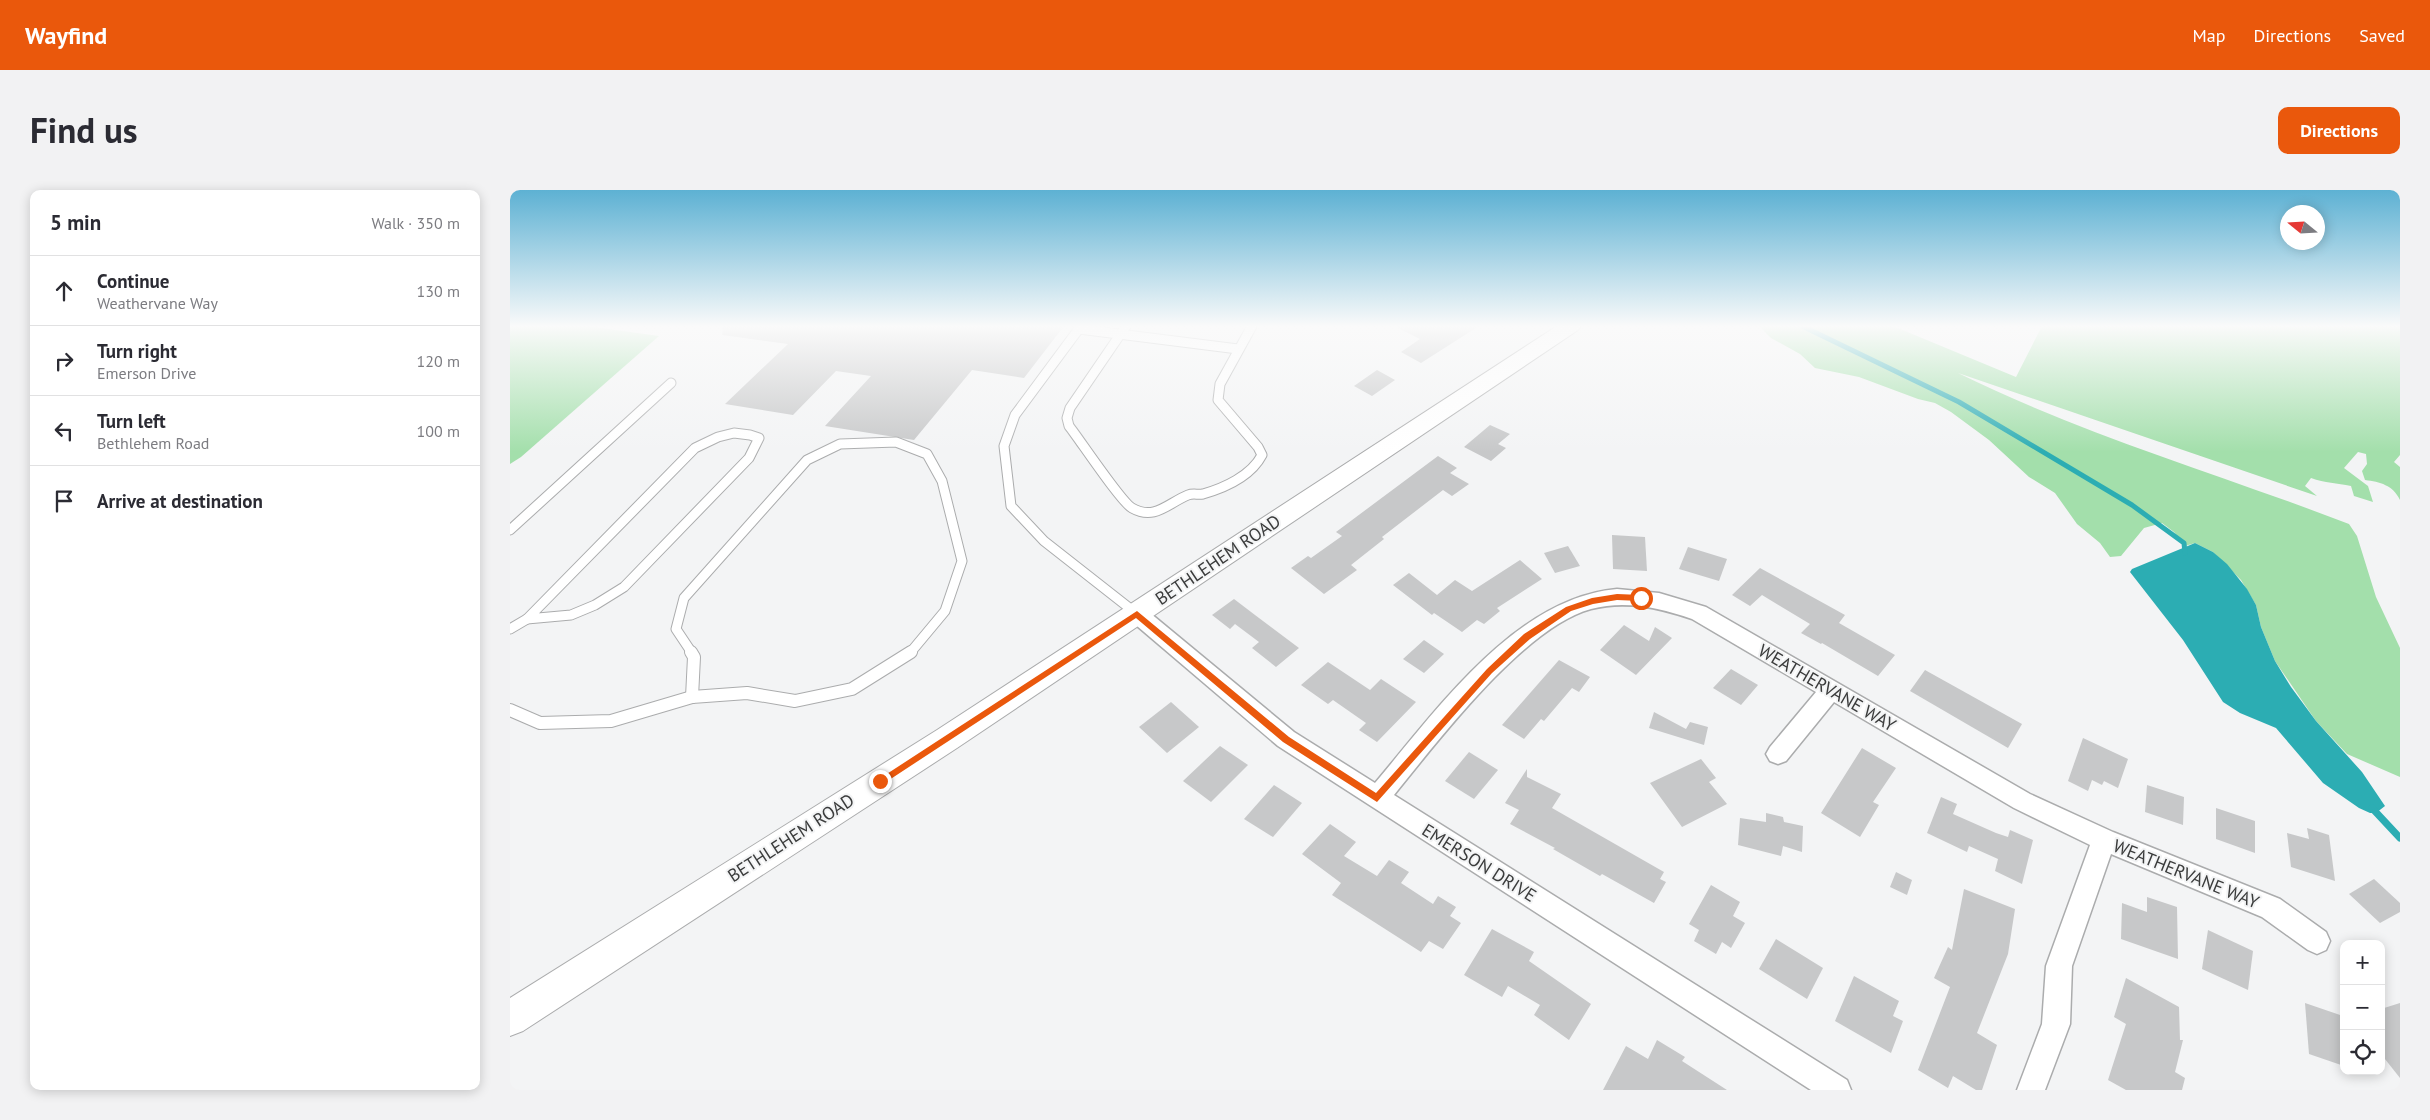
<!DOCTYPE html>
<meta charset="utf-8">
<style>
:root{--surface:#fff;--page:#f2f2f3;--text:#2b2b33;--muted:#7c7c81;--line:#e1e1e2;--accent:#ea580c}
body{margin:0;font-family:"PT Sans",sans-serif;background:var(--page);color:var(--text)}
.controls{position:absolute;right:15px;bottom:15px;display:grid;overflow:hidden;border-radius:10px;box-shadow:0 2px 12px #0003}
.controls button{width:45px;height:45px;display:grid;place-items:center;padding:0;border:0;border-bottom:1px solid var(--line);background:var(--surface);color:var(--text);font:25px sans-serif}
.compass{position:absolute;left:1770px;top:15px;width:45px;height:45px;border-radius:50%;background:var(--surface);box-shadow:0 2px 12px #0003;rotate:288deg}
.stop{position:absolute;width:15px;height:15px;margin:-11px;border:4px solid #ea580c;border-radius:50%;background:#fff}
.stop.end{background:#ea580c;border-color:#fff;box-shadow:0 1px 5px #0008}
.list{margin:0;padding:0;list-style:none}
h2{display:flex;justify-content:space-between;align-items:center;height:65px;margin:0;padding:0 20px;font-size:21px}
h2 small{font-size:16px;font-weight:400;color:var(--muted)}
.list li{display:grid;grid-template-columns:32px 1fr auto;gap:15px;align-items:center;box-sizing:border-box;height:70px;padding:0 20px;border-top:1px solid var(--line)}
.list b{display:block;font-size:19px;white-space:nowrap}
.list p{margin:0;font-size:16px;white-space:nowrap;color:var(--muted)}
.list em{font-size:16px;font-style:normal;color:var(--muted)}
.icon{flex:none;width:28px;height:28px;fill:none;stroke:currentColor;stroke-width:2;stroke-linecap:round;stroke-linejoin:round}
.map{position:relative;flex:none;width:1890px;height:900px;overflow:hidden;border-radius:10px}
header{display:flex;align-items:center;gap:30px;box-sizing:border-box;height:70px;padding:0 25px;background:var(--accent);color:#fff}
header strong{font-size:24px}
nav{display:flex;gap:28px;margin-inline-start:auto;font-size:18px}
.intro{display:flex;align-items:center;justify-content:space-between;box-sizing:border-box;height:120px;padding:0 30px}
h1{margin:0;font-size:35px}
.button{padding:12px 22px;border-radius:10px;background:var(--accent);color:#fff;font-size:18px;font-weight:700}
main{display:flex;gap:30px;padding:0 30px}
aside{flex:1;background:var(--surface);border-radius:10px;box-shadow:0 2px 12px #0003}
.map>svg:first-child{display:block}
.green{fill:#a3dfab}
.water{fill:#2cadb3}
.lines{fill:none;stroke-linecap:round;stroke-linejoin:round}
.stream-far1{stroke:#2cadb3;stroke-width:5}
.stream{stroke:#2cadb3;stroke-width:7}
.building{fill:#c7c8c9}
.service-far1-casing{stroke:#abacad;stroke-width:11}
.service-casing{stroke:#abacad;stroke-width:14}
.minor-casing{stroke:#abacad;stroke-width:3}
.secondary-casing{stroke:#abacad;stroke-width:2}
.service-far1{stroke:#fff;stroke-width:9}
.service{stroke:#fff;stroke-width:12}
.minor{fill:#fff;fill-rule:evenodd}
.secondary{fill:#fff;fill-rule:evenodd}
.route{fill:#ea580c}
.labels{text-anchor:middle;stroke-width:4;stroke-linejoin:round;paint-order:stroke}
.street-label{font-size:18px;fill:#3b3c3c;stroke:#f3f4f5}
</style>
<header>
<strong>Wayfind</strong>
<nav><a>Map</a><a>Directions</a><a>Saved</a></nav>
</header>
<div class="intro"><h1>Find us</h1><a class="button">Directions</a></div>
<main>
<aside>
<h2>5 min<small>Walk · 350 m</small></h2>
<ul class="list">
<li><svg class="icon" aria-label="ahead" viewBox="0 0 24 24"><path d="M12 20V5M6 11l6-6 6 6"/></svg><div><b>Continue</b><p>Weathervane Way</p></div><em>130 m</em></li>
<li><svg class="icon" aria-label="right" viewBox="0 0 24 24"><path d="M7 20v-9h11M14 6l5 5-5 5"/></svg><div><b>Turn right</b><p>Emerson Drive</p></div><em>120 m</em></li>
<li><svg class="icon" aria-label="left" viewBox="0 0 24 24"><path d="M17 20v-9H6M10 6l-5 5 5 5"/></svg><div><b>Turn left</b><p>Bethlehem Road</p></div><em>100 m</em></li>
<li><svg class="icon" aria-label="arrive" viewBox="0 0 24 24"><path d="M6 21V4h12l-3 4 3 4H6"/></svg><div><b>Arrive at destination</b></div></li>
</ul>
</aside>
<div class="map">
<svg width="1890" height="900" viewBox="0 0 1890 900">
<rect width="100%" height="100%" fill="#f3f4f5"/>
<g class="green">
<polygon points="0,136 77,136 149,146 11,267 0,274"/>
<path d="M1249,136H1383L1506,187L1532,136H1890V265L1884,272L1890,277V310C1883,295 1870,292 1855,290L1852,281L1857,274L1856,264L1848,262L1834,278L1858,296L1863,312L1844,306L1841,296C1827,293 1815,293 1801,288L1795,296L1807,306L1448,183C1574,245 1709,284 1839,334L1847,346L1866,407L1890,458V587L1837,564L1806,531L1765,471L1751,437L1746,415L1731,390L1703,362L1685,353L1675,356L1664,342L1652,333L1634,338L1611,366L1600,367L1590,353L1567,334L1545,303L1519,287L1479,250L1441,222L1425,213L1408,209L1349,187L1305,178L1290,164L1261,148Z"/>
</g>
<polygon class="water" points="1685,353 1703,362 1717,374 1737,399 1746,415 1751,437 1765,471 1781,497 1806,531 1852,582 1875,616 1866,623 1860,623 1849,618 1813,593 1766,538 1730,523 1713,512 1673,450 1620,382 1622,379"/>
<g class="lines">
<polyline class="stream-far1" points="1292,136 1449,212 1622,315 1674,353 1675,363"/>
<polyline class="stream" points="1862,618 1890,648"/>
</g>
<g class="building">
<polygon points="213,136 554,136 514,188 462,180 404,250 315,236 361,186 326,181 283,225 215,214 278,154 212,145"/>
<polygon points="884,136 969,136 911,173 891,162 910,149"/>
<polygon points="867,180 885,190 862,206 844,196"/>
<polygon points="980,235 1000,244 988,254 996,258 981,271 954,257"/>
<polygon points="928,266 947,278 940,283 959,294 942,306 933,300 872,347 874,349 841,375 847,380 814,404 781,378 798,366 801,368 832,346 826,342"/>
<polygon points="1102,345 1135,347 1137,381 1103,379"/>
<polygon points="1058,356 1070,376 1045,383 1034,363"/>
<polygon points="1178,357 1217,369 1209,391 1169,379"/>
<polygon points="1010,370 1032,389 987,418 990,421 974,434 967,430 952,442 924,423 922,425 883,395 899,383 927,405 945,390 962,401"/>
<polygon points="1250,378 1335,425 1329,433 1385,465 1368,486 1312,453 1311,454 1291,443 1300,434 1252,405 1240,416 1222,405"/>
<polygon points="724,409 745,425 789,458 766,477 742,458 749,452 725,434 720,439 702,425"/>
<polygon points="1114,435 1139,451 1145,437 1162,448 1126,485 1090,460"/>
<polygon points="914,450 934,464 914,483 893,469"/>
<polygon points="1049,470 1080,487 1069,502 1062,498 1034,531 1031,529 1014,549 992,535"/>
<polygon points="818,472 860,500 871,489 906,512 867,552 849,540 856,533 823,510 818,514 791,495"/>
<polygon points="1221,479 1248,495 1231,515 1203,498"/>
<polygon points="1415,480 1512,534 1498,558 1400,501"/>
<polygon points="661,512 689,537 657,563 629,537"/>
<polygon points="1144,522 1176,539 1180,532 1198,537 1194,555 1139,538"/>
<polygon points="1573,548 1618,569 1608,598 1594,591 1592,595 1582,590 1578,601 1558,591"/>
<polygon points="710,556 738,575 701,612 673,591"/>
<polygon points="1352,558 1386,578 1363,612 1369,615 1350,647 1311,623"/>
<polygon points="959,562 988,580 964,609 935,591"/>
<polygon points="1191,569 1206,588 1199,592 1217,614 1172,637 1140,593"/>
<polygon points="1017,579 1017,587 1051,604 1042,618 1154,682 1150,689 1156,692 1144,713 1092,684 1090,686 1043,659 1045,658 1000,634 1009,620 995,613"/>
<polygon points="764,595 792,613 763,647 734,629"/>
<polygon points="1637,595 1674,607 1673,635 1635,622"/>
<polygon points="1431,607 1447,614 1443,624 1486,643 1498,647 1500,640 1523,650 1512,694 1485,681 1488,669 1459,656 1457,662 1417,643"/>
<polygon points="1706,618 1745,631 1745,663 1706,649"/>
<polygon points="1256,623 1273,627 1274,632 1293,636 1292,662 1273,656 1271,666 1228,655 1230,628 1256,632"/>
<polygon points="820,634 846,652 834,666 867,686 879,670 899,682 891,693 923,714 928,706 946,717 940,726 951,733 933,759 919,751 911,762 822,705 831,693 792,664"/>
<polygon points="1797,638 1819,645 1825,691 1781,677 1777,643 1799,649"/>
<polygon points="1386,682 1402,690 1397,705 1380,697"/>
<polygon points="1864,689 1890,713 1890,722 1870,733 1839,704"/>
<polygon points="1201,695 1230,712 1223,726 1235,733 1221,758 1212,752 1206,764 1184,751 1189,740 1179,734"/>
<polygon points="1454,699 1505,719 1498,764 1467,843 1487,855 1472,900 1466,900 1443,886 1438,898 1408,880 1440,797 1424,788 1438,757 1442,760"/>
<polygon points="1637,707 1667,717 1668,769 1611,749 1612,713 1637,722"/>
<polygon points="982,739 1024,762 1019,771 1081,814 1059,850 1024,825 1030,815 998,796 992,807 954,785"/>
<polygon points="1698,740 1743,761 1738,800 1692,779"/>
<polygon points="1266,749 1313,778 1297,809 1249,779"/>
<polygon points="1344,786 1389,811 1383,826 1393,831 1381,863 1325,831"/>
<polygon points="1616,788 1669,817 1670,850 1673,850 1665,882 1675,888 1672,900 1616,900 1598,890 1616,834 1604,827"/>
<polygon points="1795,813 1833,826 1834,876 1799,864"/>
<polygon points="1890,813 1890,888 1871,864 1871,819"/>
<polygon points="1147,850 1175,867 1172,871 1217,900 1093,900 1116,856 1138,869"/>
</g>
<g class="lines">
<defs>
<g id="service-far1">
<polyline points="571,136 505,225 494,256 501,316 534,351 627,424"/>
<path d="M616,136L560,218L557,228L559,236C570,250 611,312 622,318C645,331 658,313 678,305C683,303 688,305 693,304C714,298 741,286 752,265L748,257L708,210L710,194L742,136"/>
<polyline points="569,139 728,159"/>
<polygon points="224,243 240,245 249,248 239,268 114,397 85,415 61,425 17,429 185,258 208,247"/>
<polyline points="0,340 161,193"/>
<polyline points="0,439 17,429"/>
<polyline points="182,463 166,439 174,408 297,270 330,254 386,252 417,264 432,291 452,371 435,421 400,463"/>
</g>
<g id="service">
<polyline points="181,462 184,467 182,507"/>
<polyline points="182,507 237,503 285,511 342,499 401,462"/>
<polyline points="0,520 30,533 101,531 182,507"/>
</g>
<path id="minor" d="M1107,399L1149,403L1196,417L1520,604L1603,642L1770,709L1816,742L1820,751L1816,760L1807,764L1798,760L1752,727L1601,664L1562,776L1560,834L1535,900H1507L1532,834L1536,776L1580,655L1504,618L1324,512L1276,571L1268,574L1260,571L1256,564L1260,557L1306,502L1182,429C1149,418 1116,410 1081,419C1014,437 928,551 884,605L1337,890L1341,900H1301L768,556L620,430L617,424L620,418L627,416L634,418L784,542L865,593C926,521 1005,408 1107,399Z"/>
<polygon id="secondary" points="1047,136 1071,136 1068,140 447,558 13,841 0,846 0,808 427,540"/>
</defs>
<use href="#service-far1" class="service-far1-casing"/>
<use href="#service" class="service-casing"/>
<use href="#minor" class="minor-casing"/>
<use href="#secondary" class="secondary-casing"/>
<use href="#service-far1" class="service-far1"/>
<use href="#service" class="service"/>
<use href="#minor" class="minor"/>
<use href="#secondary" class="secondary"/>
</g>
<linearGradient id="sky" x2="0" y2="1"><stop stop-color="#5db1d3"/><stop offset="0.52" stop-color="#fafafa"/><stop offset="1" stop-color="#fafafa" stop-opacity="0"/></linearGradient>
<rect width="1890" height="262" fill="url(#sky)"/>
<polygon class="route" points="1107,404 1131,405 1135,408 1131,411 1107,410 1083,414 1061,421 1020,449 982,483 867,612 773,552 626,428 373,594 367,594 366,591 627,421 779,547 866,603 977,479 1014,444 1056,417 1082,408"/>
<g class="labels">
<g class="street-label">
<text transform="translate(708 370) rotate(-34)" y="6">BETHLEHEM ROAD</text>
<text transform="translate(1317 498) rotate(30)" y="6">WEATHERVANE WAY</text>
<text transform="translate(281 648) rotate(-33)" y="6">BETHLEHEM ROAD</text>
<text transform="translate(969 673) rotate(32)" y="6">EMERSON DRIVE</text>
<text transform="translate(1676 684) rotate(22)" y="6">WEATHERVANE WAY</text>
</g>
</g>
</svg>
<div class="controls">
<button>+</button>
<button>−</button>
<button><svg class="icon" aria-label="locate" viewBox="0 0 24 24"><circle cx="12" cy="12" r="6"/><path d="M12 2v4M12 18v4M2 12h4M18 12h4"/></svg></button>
</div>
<svg class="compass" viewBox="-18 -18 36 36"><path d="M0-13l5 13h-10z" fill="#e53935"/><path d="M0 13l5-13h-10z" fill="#7c7c81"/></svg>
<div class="stop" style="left:1131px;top:408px"></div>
<div class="stop end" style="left:370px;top:591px"></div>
</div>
</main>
